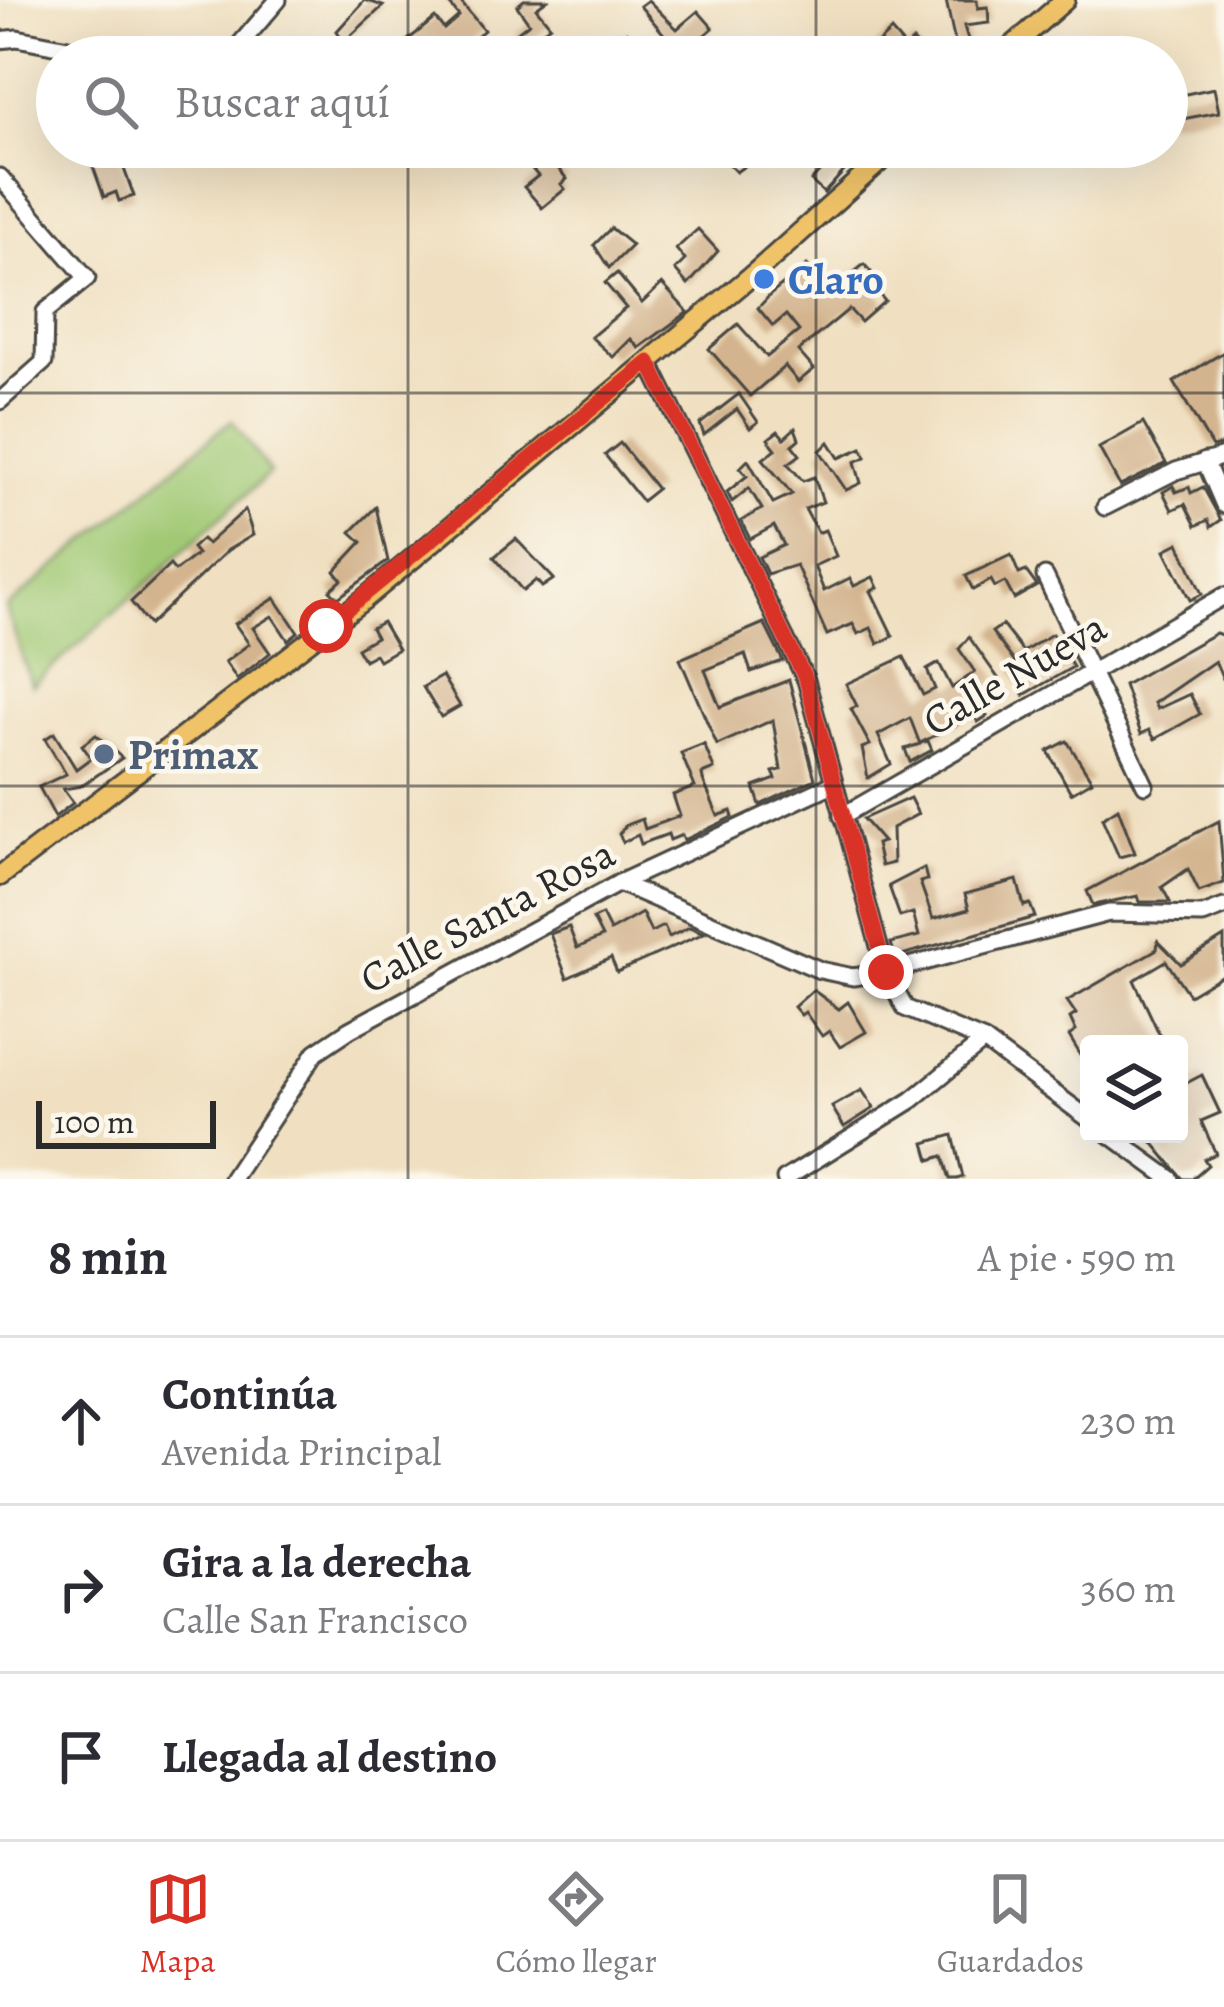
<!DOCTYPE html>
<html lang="es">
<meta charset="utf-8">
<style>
:root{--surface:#fff;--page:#f7f7f7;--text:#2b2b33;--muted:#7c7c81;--line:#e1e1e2;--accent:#d93025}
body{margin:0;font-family:Alegreya,serif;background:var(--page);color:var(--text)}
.controls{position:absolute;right:36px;bottom:36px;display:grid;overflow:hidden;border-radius:12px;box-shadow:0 12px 48px #0002}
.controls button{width:108px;height:108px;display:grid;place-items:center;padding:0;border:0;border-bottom:3px solid var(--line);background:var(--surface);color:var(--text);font:60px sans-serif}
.scale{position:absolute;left:36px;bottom:30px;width:180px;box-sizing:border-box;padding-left:12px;border:6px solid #2b2b2b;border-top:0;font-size:33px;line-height:42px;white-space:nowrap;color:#2b2b2b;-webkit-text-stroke:9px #fbf7ec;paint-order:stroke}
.stop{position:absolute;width:36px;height:36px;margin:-27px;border:9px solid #d93025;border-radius:50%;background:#fff}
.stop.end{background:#d93025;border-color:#fff;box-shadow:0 3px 12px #0008}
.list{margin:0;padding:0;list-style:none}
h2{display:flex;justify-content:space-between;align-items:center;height:156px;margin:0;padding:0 48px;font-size:51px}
h2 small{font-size:39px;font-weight:400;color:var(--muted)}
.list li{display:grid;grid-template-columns:78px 1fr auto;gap:36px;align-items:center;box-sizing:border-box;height:168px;padding:0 48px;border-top:3px solid var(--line)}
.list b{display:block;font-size:45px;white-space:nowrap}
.list p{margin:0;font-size:39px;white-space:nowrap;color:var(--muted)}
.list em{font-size:39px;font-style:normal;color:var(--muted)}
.icon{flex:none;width:66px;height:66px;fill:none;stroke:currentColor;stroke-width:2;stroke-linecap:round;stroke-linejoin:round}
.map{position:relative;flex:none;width:1224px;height:1179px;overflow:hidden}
.search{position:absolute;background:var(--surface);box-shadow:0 12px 48px #0002;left:36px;right:36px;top:36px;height:132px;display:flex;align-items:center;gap:30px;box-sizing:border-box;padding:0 42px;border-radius:66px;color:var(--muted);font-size:45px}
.sheet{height:660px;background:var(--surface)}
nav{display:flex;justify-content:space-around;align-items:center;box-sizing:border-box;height:168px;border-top:3px solid var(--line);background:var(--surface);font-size:33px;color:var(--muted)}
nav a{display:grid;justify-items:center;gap:6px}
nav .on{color:var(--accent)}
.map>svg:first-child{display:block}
.built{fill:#ebd3b8}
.green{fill:#a1c974;stroke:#667a50;stroke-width:3}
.building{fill:#d3b48e}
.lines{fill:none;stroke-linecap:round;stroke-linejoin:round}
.minor-casing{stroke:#494642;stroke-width:21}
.major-casing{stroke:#494642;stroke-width:24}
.minor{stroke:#fff;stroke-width:15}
.major{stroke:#f0c369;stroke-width:18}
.route{stroke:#d93025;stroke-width:15}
.grid{fill:none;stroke:#2b2b2b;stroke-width:3;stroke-opacity:0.55}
.shop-dot{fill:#3f7fe0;stroke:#fbf7ec;stroke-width:4.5}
.service-dot{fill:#5c6f8a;stroke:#fbf7ec;stroke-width:4.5}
.labels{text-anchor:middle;stroke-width:9;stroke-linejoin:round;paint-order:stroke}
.shop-label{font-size:42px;font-weight:bold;fill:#366cbe;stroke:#fbf7ec;text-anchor:start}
.street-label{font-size:42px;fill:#2b2b2b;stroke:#fbf7ec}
.service-label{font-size:42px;font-weight:bold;fill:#4e5e75;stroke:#fbf7ec;text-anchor:start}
</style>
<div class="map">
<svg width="1224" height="1179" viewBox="0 0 1224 1179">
<rect width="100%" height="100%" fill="#fbf7ec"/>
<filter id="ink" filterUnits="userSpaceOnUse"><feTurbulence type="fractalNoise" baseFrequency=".00833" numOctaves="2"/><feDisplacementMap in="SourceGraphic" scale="24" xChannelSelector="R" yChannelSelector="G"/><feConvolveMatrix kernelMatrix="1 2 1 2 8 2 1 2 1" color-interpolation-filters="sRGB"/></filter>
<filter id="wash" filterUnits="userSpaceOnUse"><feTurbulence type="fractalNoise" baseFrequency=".004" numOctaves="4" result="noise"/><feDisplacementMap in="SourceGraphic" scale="48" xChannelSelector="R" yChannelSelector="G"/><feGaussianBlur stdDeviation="2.7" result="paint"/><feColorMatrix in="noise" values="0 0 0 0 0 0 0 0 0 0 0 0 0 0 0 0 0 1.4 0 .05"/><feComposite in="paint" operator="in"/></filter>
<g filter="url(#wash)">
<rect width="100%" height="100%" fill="#f0e0c1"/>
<polygon class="built" points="1015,864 1037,924 896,964 891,959 884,935"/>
<polygon class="green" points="232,420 270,473 32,686 6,608"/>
<g id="blocks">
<g class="building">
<polygon points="365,0 383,6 344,42 337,31"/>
<polygon points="446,0 459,0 484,30 457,54 450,47 438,57 424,52 417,57 387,57 435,18 444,29 459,16"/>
<polygon points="524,0 547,0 536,8 550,25 524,46 515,34 529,23 517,6"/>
<polygon points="648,0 677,29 698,11 713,28 692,46 700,57 647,57 668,39 640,6"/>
<polygon points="946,0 977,0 978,8 988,7 989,23 964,26 969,43 956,48"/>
<polygon points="891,31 906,48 913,41 928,57 864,57"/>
<polygon points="626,32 647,57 607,57 598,46"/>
<polygon points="1214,88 1219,112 1167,122 1167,98"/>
<polygon points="86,147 116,147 134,196 119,201 116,192 104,197"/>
<polygon points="712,147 772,147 736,172"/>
<polygon points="843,147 866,147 824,193 811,181"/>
<polygon points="548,156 567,179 561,184 565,189 542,208 524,187 538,176 532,169"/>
<polygon points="611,228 632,245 609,268 594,245"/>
<polygon points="698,229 718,251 688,285 675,270 685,260 676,249"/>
<polygon points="864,264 878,280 871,285 885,301 861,322 849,309 798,351 814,369 798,382 785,366 750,396 709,349 738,324 767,357 799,331 786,315 773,326 758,308 770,295 807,265 830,293"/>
<polygon points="617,273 642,303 662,284 688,312 639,348 631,339 613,357 591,337 626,308 605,283"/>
<polygon points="1224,352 1224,444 1212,447 1174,382"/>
<polygon points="739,394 758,422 750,428 737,409 704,435 700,424"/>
<polygon points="1143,423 1166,463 1120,486 1099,448"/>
<polygon points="795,428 799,439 792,445 800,455 788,464 803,481 814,477 823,502 805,509 818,533 825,530 836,556 814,566 824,591 850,578 854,586 873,577 878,588 871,591 893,636 878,644 871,628 858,634 853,624 827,635 796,565 767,574 759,557 784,545 774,526 750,539 741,521 762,509 749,488 732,502 727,492 747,476 740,468 748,460 773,503 792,494 763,459 776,449 768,439 778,431 784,438"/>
<polygon points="829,442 839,458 862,448 866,457 855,462 861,483 846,490 820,451"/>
<polygon points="620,443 657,489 642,501 605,455"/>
<polygon points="1173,486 1176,492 1189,487 1191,493 1203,487 1221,520 1211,527 1208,520 1196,526 1185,504 1172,510 1163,492"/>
<polygon points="376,507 388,561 338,598 330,590 342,580 335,571 362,542 351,532"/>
<polygon points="245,510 253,535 228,550 149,625 131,602 170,565 175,571 197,554 192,548 202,539 207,544"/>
<polygon points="516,539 554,579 542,587 536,580 523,591 494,557"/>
<polygon points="1179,543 1202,594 1190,600 1165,550"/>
<polygon points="1011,555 1019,574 1026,571 1037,586 1014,599 1005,582 995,587 991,580 973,590 966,576"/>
<polygon points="275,598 298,632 288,640 272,616 253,628 270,653 237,679 225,662 249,644 235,624"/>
<polygon points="382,622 398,649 379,660 375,654 364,660 357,648 376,637 371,628"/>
<polygon points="764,623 783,661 751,672 745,654 705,670 720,707 789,680 815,779 760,805 754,787 776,779 773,772 781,770 773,720 717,745 680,659"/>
<polygon points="1002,625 1023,652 1052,634 1073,667 1024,695 1011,668 1016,664 992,632"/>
<polygon points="1216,633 1224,636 1224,681 1215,661 1154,703 1157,709 1190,694 1200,714 1155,739 1149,730 1141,734 1124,685"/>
<polygon points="969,637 998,678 979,703 987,716 978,722 974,716 920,743 928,741 932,750 910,762 905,749 920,744 910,718 878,735 891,764 868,778 862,748 870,745 851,709 857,706 846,684 904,657 923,695 935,689 927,670 939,663 952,688 975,672 959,649"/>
<polygon points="442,676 460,706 441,717 423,687"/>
<polygon points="54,733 76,769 91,758 82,745 96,735 122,758 81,786 63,789 73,803 55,817 39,787 66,774 45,739"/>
<polygon points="1067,741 1092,781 1071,793 1048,751"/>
<polygon points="704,744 714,769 702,774 703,780 718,816 731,811 733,817 684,840 682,835 670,840 668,834 641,844 638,835 623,842 619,834 626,825 642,819 645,829 680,816 673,795 695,787 681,753"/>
<polygon points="910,798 918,814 892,828 893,863 881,866 876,844 883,842 863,819"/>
<polygon points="1118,808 1135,853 1119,857 1102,818"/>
<polygon points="1219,821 1224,883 1199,892 1188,869 1162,887 1170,902 1140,902 1138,896 1093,905 1087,891"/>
<polygon points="924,868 927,880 920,882 933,919 969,909 965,894 1017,880 1024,906 1030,904 1035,917 895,957 891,943 919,936 913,913 900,917 889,886"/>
<polygon points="642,913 651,932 664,926 669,937 690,927 704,933 617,972 611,958 567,978 550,934 569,927 577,948 602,937 593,919 602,915 610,931"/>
<polygon points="1224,937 1224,974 1189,995 1166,961 1134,980 1164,1044 1089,1044 1089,1069 1069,1036 1076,1031 1070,1018 1076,1014 1067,1001 1157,949 1158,941 1181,964"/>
<polygon points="813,990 839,1009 848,1002 866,1032 840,1047 829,1031 822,1036 805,1012 801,1015 794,1007"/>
<polygon points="1202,1075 1220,1113 1201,1121 1216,1154 1204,1159 1208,1165 1192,1179 1183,1179 1146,1134 1179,1134 1179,1087"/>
<polygon points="862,1090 874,1108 844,1127 832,1107"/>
<polygon points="953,1135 963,1177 957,1179 950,1179 943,1156 930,1160 925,1143"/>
</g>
</g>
</g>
<g filter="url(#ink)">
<use href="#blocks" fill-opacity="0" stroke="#494642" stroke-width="3"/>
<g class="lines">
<defs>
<g id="minor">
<polyline points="0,40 17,38 114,57"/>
<polyline points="229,57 278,0"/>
<polyline points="0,177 87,278 45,312 44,362 0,401"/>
<polyline points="649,362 806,680 886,972 1109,913 1203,915 1224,907"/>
<polyline points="1205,461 1224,505"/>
<polyline points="1105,507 1176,471 1224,456"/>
<polyline points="1045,576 1145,785"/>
<polyline points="842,816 1224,596"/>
<polyline points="619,883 820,970 853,977 886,972 905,1008 984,1041 1089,1119"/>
<polyline points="1109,1134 1171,1179"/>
<polyline points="232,1179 316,1052 349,1030 619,883 833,784"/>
<polyline points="785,1179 912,1100 984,1041"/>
</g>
<g id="major">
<polyline points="1000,57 1065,0"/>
<polyline points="0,876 363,600 756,272 896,147"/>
</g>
</defs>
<use href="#minor" class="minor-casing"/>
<use href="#major" class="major-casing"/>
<use href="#minor" class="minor"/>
<use href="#major" class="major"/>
</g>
</g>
<g class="lines" filter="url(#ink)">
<polyline class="route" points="326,626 649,362 806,680 886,972"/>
</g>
<path class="grid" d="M408,0V57M816,0V57M408,147V1179M816,147V1179M0,393H1224M0,786H1224"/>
<circle class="shop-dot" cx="764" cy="279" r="12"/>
<circle class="service-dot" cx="104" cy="754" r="12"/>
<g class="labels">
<g class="shop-label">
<text x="788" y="294">Claro</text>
</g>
<g class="street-label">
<text transform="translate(1014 673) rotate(-30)" y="15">Calle Nueva</text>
<text transform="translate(487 915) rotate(-28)" y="15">Calle Santa Rosa</text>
</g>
<g class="service-label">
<text x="128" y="769">Primax</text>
</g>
</g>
</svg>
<div class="controls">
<button><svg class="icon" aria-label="layers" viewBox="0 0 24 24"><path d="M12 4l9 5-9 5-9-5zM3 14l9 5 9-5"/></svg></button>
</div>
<div class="scale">100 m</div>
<div class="stop" style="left:326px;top:626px"></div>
<div class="stop end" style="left:886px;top:972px"></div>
<div class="search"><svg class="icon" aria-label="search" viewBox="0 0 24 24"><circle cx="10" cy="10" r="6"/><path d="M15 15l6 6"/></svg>Buscar aquí</div>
</div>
<section class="sheet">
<h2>8 min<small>A pie · 590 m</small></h2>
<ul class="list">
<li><svg class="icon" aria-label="ahead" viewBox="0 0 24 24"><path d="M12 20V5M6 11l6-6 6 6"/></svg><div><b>Continúa</b><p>Avenida Principal</p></div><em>230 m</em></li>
<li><svg class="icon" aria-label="right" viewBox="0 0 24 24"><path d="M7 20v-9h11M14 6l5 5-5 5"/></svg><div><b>Gira a la derecha</b><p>Calle San Francisco</p></div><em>360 m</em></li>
<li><svg class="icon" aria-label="arrive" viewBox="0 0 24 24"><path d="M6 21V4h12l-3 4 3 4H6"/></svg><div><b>Llegada al destino</b></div></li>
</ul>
</section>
<nav>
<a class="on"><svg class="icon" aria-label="map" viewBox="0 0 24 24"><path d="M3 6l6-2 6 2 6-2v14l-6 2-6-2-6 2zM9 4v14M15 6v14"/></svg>Mapa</a>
<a><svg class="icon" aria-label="directions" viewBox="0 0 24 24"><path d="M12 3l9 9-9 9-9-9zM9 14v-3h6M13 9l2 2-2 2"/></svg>Cómo llegar</a>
<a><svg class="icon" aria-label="saved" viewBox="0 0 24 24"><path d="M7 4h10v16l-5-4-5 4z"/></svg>Guardados</a>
</nav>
